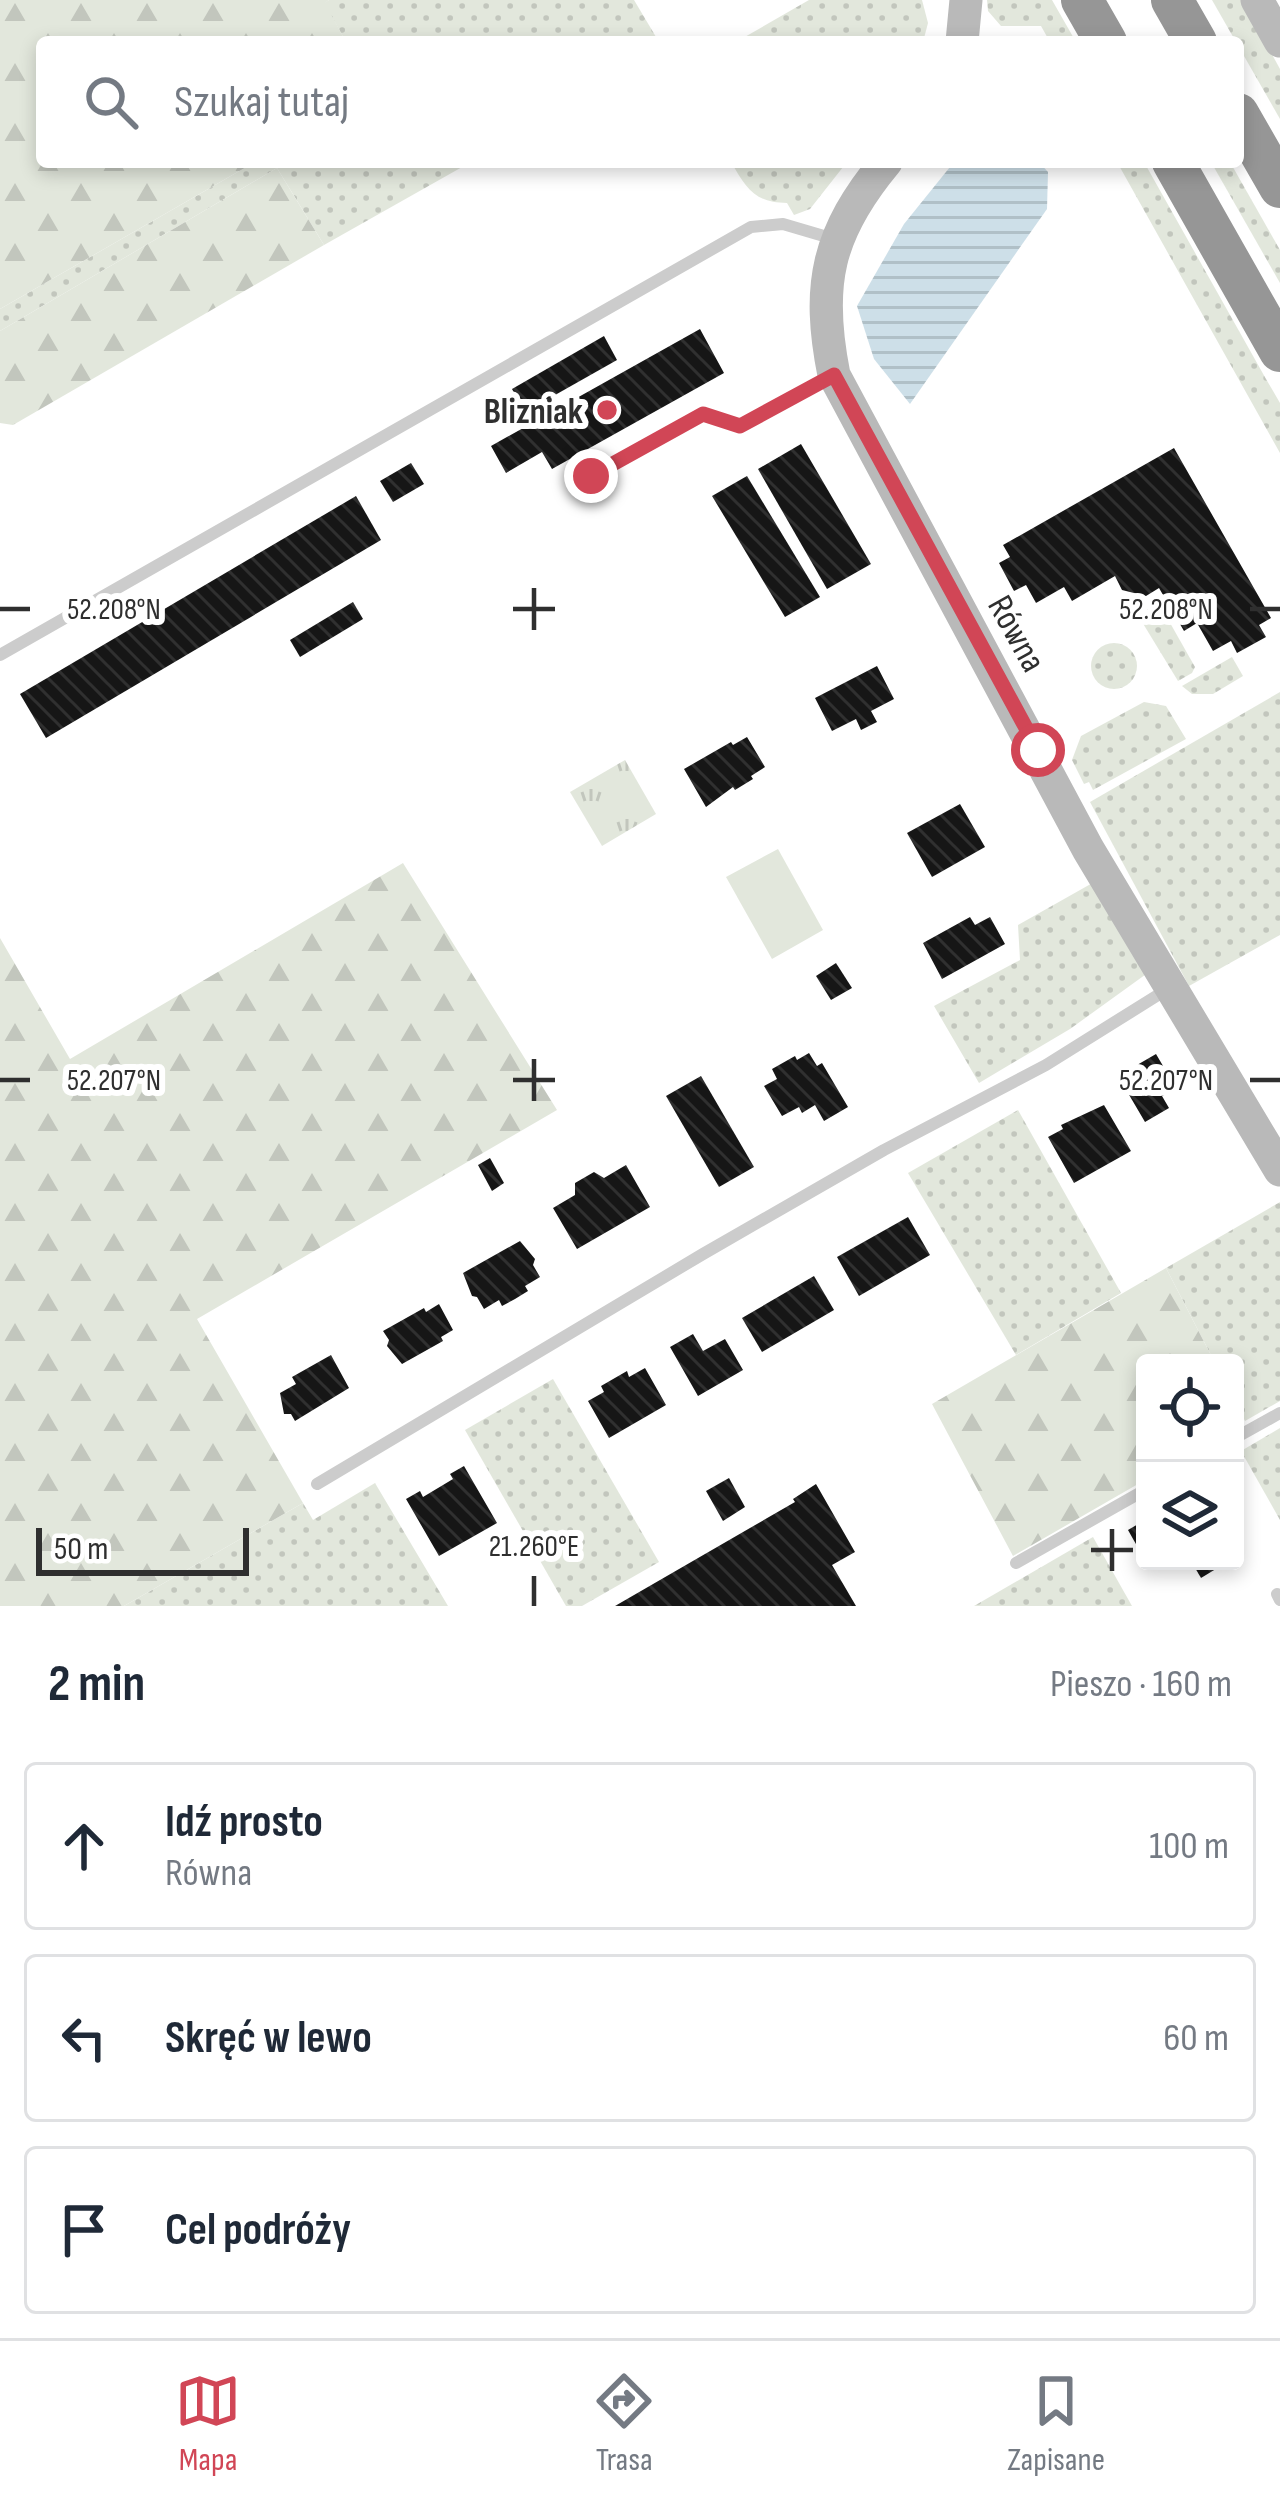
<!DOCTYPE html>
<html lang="pl">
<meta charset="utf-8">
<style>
:root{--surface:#fff;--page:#f2f2f3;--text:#1f2937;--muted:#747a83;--line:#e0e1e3;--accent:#d14656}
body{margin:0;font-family:"Sofia Sans Condensed",sans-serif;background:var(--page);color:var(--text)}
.controls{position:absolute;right:36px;bottom:36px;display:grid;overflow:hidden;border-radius:12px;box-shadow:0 6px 18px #0003}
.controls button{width:108px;height:108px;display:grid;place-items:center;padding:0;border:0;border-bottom:3px solid var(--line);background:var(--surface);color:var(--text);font:60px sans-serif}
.scale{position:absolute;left:36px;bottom:30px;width:213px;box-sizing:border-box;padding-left:12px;border:6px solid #2f2f2f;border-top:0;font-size:33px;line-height:42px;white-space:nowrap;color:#2f2f2f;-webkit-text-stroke:9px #fff;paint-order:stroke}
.stop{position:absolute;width:36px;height:36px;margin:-27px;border:9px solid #d14656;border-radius:50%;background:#fff}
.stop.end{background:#d14656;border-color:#fff;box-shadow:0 3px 12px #0008}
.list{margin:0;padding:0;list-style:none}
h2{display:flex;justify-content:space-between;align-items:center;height:156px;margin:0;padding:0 48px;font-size:51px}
h2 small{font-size:39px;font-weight:400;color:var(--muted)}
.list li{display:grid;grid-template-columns:78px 1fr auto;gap:36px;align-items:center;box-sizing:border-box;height:168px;margin:0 24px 24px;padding:0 24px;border:3px solid var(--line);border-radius:12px}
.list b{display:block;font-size:45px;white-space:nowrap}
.list p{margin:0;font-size:39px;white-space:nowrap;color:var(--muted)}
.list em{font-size:39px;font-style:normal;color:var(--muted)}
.icon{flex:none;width:66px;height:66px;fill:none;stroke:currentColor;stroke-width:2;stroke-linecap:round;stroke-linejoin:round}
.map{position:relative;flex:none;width:1280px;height:1606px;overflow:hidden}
.search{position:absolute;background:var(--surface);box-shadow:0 6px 18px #0003;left:36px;right:36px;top:36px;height:132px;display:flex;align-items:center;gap:30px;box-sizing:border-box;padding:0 42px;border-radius:12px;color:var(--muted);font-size:45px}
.sheet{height:732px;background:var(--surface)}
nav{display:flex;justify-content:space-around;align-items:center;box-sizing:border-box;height:168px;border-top:3px solid var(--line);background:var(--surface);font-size:33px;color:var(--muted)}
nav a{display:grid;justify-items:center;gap:6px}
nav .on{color:var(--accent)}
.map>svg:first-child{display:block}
.grass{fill:url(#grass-dots)}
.forest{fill:url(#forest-firs)}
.park{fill:url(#park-tufts)}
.garden{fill:#e2e7dc}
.water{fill:url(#water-rules)}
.building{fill:url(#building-back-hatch)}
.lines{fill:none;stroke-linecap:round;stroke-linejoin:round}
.lane{stroke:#ccc;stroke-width:12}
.secondary{stroke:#b9b9b9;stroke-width:33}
.highway{stroke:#969696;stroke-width:42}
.route{stroke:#d14656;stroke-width:15}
.ticks{fill:none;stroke:#2f2f2f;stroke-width:4.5}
.poi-dot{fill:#d14656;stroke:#fff;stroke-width:4.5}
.labels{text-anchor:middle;stroke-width:12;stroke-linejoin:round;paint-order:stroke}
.poi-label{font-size:36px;font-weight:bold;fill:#2f2f2f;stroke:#fff;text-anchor:end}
.street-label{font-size:36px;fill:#2f2f2f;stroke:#fff}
.ticks-label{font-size:30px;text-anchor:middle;fill:#2f2f2f;stroke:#fff;stroke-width:12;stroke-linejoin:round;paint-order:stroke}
</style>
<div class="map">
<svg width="1280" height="1606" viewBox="0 0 1280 1606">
<defs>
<pattern id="grass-dots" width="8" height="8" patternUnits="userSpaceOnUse" patternTransform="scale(3)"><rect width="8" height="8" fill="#e2e7dc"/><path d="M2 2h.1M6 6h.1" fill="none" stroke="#c2c6bd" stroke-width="1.8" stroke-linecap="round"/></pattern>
<pattern id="forest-firs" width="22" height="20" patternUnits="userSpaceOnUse" patternTransform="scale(3)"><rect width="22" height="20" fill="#e2e7dc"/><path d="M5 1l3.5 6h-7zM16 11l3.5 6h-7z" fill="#c2c6bd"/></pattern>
<pattern id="park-tufts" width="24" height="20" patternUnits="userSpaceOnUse" patternTransform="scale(3)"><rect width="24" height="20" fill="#e2e7dc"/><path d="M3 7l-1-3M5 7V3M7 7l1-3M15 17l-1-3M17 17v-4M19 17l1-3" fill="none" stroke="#c2c6bd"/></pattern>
<pattern id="water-rules" width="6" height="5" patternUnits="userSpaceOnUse" patternTransform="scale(3)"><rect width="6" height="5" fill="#cddfe8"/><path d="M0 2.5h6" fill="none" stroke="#b0c0c7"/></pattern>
<pattern id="building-back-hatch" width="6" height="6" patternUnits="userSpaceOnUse" patternTransform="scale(3)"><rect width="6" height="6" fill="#161616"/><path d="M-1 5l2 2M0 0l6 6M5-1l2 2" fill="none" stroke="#303030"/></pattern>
</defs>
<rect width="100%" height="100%" fill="#fff"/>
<g class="grass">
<polygon points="329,0 634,0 659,42 346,42 324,3"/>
<polygon points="809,0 922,0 928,23 923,42 736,42"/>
<polygon points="987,0 1052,0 1076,42 1050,42 1041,26 1001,26 988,11"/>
<polygon points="1212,0 1242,0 1280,69 1280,119"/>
<polygon points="255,162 471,162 324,245 277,168 0,331 0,309"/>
<path d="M731,162H847L810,209L794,215L787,203C755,203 746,188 731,162Z"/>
<polygon points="1117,162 1144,162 1266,379 1280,403 1280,453"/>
<polygon points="1211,162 1230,162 1280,250 1280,283"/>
<polygon points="1142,608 1165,614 1195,667 1192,673 1178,681 1139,617"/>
<circle cx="1114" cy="666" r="23"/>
<polygon points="1232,657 1243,676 1213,694 1192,694 1182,686"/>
<polygon points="1280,692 1280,935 1189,986 1090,802"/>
<polygon points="1144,702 1166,706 1186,739 1093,790 1089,782 1084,784 1072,760 1081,736"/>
<polygon points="1096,881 1149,972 1070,1029 979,1083 934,1006 1020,960 1018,925"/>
<polygon points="1018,1110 1121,1293 1016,1355 908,1173"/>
<polygon points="1280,1202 1280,1401 1245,1421 1235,1402 1235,1363 1215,1363 1166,1268"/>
<polygon points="553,1379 659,1562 582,1606 566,1606 465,1430"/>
<polygon points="1280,1428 1280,1520 1241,1451"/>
<polygon points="375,1483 448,1606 124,1606 303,1503 313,1520"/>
<polygon points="1093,1537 1132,1606 974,1606"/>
</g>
<g class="forest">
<polygon points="0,0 329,0 325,3 346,42 42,42 42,162 255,162 0,309"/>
<polygon points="277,168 324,245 13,425 0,423 0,331"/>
<polygon points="403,863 557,1110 197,1319 303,1503 124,1606 0,1606 0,938 70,1059"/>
<polygon points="1166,1268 1215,1363 1145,1363 1145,1480 1013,1556 932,1404"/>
</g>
<polygon class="park" points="625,760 656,814 602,846 570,792"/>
<polygon class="garden" points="778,849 823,930 772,959 726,877"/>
<polygon class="water" points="954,162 1039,162 1048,172 1047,209 910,404 874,359 857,306 904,224"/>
<g class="building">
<polygon points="700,329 724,373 552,469 542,452 506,473 491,446"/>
<polygon points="604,336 617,360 525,412 512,389"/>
<polygon points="801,444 871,564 827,589 758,469"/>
<polygon points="1174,448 1271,618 1259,625 1266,637 1237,653 1231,641 1213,651 1197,623 1184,631 1159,588 1146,596 1122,590 1115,576 1072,601 1064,587 1036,603 1026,585 1014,591 999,563 1010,557 1003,545"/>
<polygon points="411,463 424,484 393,502 380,481"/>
<polygon points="747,476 820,597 785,617 712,496"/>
<polygon points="356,496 381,540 46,738 20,694"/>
<polygon points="353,602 363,619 300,657 290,640"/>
<polygon points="877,666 894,699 871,711 877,722 861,730 856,719 832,731 815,698"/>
<polygon points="747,737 765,767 751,776 753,779 735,790 733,787 706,807 684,769 731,742 733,745"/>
<polygon points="960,804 985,847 932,877 907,833"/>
<polygon points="970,917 975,925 990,917 1005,944 942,979 923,943"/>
<polygon points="836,963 852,988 831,1000 816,976"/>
<polygon points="809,1053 817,1066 822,1063 848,1107 824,1121 815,1105 802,1113 799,1107 782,1116 764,1086 777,1079 772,1069 795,1056 797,1060"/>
<polygon points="1156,1054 1176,1088 1162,1096 1169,1108 1145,1122 1118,1076"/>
<polygon points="701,1076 754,1167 719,1187 666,1096"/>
<polygon points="1104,1105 1131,1151 1074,1183 1048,1137 1063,1129 1061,1125"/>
<polygon points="490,1158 504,1183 492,1191 478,1165"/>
<polygon points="626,1165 650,1207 577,1249 553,1208 575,1195 575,1183 594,1172 604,1178"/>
<polygon points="908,1217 930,1255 859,1296 837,1257"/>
<polygon points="520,1241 535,1259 533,1265 540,1277 525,1286 528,1291 515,1299 502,1306 499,1300 484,1309 477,1297 472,1296 463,1273"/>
<polygon points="814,1276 834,1310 762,1352 742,1318"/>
<polygon points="439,1304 453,1330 441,1337 443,1341 402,1364 387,1346 389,1340 383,1331 424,1308 426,1312"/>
<polygon points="693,1334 703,1351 725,1339 743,1370 698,1396 670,1347"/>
<polygon points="331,1355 349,1388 295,1421 291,1414 284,1414 280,1393 296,1384 292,1377"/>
<polygon points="645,1368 666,1405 609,1438 588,1401 604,1392 601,1386 627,1371 629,1377"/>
<polygon points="464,1466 497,1523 439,1556 406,1499 420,1491 423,1497 453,1479 450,1474"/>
<polygon points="729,1478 745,1507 723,1521 706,1491"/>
<polygon points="816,1484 855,1552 832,1565 856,1606 615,1606 795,1502 793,1499"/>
<polygon points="1145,1520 1145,1551 1141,1553 1128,1530"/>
<polygon points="1191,1561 1222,1561 1224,1564 1201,1578"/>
</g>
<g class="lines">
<g class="lane">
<polyline points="591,476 703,414 740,426 829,377"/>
<polyline points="0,655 751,227 783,224 834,239"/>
<polyline points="1235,1438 1280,1413"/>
<polyline points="317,1484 703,1254 884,1150 1046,1065 1166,990"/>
<polyline points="1016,1563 1145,1490"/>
<polyline points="1277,1594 1280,1600"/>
</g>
<g class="secondary">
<polyline points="1257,0 1280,41"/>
<polyline points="962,42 966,0"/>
<path d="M886,162C827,233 816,285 834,375L1088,849L1280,1170"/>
</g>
<g class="highway">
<polyline points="1082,0 1106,42"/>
<polyline points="1172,0 1196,42"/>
<polyline points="1238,114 1280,187"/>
<polyline points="1173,162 1280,351"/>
</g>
</g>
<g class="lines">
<polyline class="route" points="591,476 703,414 740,426 834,375 1038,750"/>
</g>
<path class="ticks" d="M534,588V630M0,609H30M513,609H555M1250,609H1280M534,1059V1101M0,1080H30M513,1080H555M1250,1080H1280M1112,1529V1571M1091,1550H1133M534,1576V1606"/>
<circle class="poi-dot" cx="607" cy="410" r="12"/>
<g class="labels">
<g class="poi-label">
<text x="583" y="423">Blizniak</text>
</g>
<g class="street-label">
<text transform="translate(1018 633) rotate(61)" y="13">Równa</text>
</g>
</g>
<g class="ticks-label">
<text x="114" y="619">52.208°N</text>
<text x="1166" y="619">52.208°N</text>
<text x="114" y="1090">52.207°N</text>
<text x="1166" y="1090">52.207°N</text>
<text x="534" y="1556">21.260°E</text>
</g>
</svg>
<div class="controls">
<button><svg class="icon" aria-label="locate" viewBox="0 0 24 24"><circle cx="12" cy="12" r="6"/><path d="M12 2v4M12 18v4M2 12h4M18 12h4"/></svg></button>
<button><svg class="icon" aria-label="layers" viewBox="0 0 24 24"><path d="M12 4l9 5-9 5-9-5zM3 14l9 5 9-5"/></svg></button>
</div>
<div class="scale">50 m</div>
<div class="stop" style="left:1038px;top:750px"></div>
<div class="stop end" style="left:591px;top:476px"></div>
<div class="search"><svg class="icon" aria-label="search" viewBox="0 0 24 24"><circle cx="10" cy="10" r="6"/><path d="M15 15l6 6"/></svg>Szukaj tutaj</div>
</div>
<section class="sheet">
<h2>2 min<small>Pieszo · 160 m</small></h2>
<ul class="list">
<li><svg class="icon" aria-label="ahead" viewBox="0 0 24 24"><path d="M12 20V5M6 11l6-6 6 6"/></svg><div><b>Idź prosto</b><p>Równa</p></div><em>100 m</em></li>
<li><svg class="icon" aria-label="left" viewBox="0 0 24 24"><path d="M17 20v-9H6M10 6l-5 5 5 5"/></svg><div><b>Skręć w lewo</b></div><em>60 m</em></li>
<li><svg class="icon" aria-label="arrive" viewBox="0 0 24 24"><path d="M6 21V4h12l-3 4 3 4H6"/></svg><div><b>Cel podróży</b></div></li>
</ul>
</section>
<nav>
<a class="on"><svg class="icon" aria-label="map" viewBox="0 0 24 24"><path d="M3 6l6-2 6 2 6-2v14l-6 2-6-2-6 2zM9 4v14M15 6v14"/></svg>Mapa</a>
<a><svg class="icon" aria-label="directions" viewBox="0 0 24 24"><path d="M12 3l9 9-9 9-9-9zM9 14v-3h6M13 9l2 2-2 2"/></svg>Trasa</a>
<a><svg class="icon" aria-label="saved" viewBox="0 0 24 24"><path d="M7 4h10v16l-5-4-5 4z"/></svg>Zapisane</a>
</nav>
